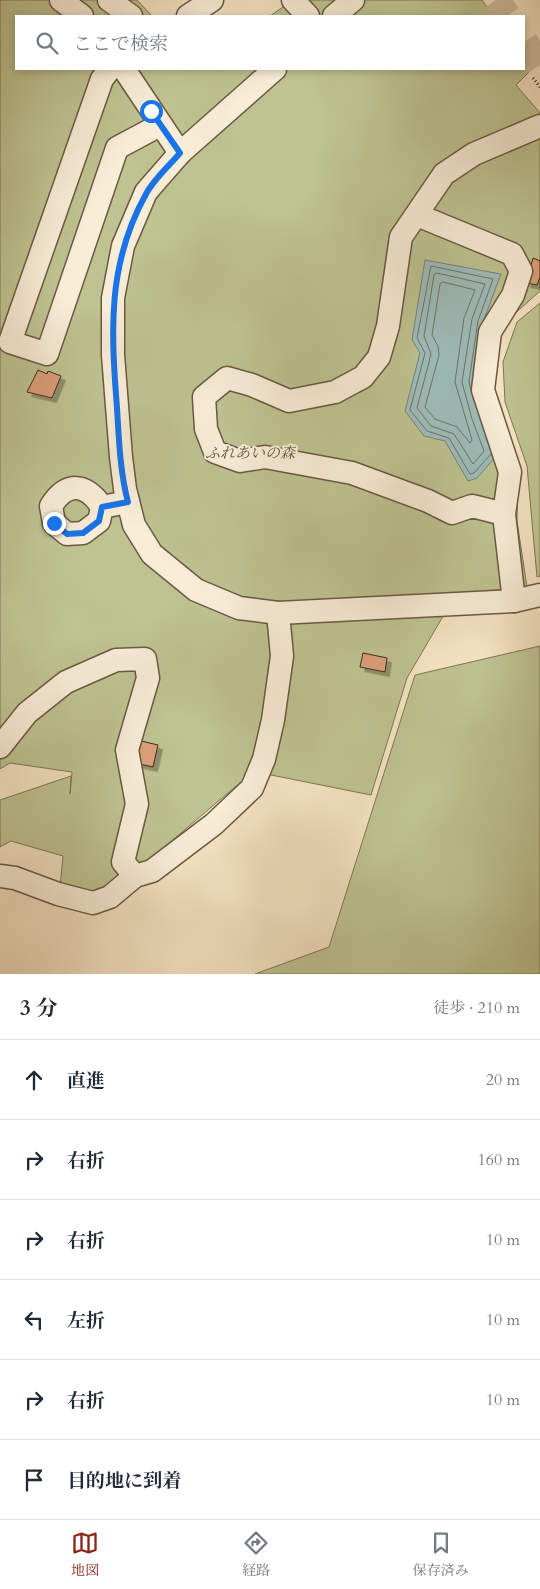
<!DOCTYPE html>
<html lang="ja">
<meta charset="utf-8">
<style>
:root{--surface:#fff;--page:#f6f6f7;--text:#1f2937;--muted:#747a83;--line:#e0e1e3;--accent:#8f2418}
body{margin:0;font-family:Cardo,"Noto Serif JP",serif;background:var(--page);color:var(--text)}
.stop{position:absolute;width:15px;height:15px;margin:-11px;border:4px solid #1a73e8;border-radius:50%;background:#fff}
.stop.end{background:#1a73e8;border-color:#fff;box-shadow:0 1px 5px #0008}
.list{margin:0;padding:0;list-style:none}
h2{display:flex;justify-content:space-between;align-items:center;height:65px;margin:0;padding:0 20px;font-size:21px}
h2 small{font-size:16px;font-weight:400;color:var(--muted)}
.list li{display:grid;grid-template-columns:32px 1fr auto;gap:15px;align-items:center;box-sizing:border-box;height:80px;padding:0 20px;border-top:1px solid var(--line)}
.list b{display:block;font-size:19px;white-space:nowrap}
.list em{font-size:16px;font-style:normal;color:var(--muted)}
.icon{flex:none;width:28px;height:28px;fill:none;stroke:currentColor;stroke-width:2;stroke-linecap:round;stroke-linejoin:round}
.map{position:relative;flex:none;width:540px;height:974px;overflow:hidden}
.search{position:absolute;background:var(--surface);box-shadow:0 2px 8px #0003;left:15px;right:15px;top:15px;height:55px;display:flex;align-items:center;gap:12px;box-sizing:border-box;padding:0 18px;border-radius:0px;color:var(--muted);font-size:19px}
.sheet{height:545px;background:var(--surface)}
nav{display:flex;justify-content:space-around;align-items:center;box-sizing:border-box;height:70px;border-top:1px solid var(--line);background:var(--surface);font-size:14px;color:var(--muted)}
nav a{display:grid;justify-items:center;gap:2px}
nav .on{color:var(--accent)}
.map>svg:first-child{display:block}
.green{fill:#bec391;stroke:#7e7655}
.water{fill:#9ebdbb;stroke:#78827a}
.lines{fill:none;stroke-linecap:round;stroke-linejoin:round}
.shore{stroke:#6e736a;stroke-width:1}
.building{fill:#da9f79;stroke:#3f2919;filter:url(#shadow)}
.highway-tunnel{stroke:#d0bea0;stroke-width:28;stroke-dasharray:28 14;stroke-linecap:butt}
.minor-casing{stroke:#6c5843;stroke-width:25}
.path{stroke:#3f2919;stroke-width:3;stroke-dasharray:1 2.5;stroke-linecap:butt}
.minor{stroke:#f8edd7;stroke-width:22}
.route{stroke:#1a73e8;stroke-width:6}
.labels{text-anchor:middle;stroke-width:4;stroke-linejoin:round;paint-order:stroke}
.park-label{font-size:15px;font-style:italic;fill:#5f5037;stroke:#f8edd7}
</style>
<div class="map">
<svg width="540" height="974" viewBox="0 0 540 974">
<defs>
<filter id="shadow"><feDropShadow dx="4.5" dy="4.5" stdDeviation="0" flood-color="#0004"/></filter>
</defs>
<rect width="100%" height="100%" fill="#f4e3c2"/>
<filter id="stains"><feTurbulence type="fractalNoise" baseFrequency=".004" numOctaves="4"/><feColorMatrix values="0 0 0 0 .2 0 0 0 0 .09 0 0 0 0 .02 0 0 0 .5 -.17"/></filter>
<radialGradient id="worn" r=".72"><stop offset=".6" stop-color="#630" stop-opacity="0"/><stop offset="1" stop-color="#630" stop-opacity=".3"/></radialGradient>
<g class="green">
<polygon points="0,0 137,0 152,16 16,16 16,69 524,69 524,62 530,71 516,85 540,113 540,291 510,318 498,338 492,395 518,468 517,521 527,587 456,594 407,678 371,795 271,775 248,776 142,866 103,894 60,888 63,856 11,841 0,847 0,800 71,776 70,794 72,772 10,763 0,769"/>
<polygon points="293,0 482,0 493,16 270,16"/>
<polygon points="540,303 540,576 537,577 527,466 505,402 503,362 517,322"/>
<polygon points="540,646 540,974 255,974 329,947 415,675"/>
</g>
<polygon class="water" points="425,260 501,274 483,322 474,382 498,454 477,478 468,481 445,441 424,436 405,411 420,353 412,340"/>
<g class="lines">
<g class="shore">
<polygon points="437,273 485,284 472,319 462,382 472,419 484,451 473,464 454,434 431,426 417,408 431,354 424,336 434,275"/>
<polygon points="443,282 475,290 464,318 455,382 472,440 470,443 457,427 435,419 425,407 439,355 438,346 432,335 440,284"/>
<polyline points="471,391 469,381 478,321 493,279 431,266 417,338 425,353 410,410 427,431 449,438 470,474 474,473 491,454"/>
</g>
</g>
<g class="building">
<polygon points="533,258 540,261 540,277 537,285 526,283"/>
<polygon points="38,370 47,374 48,371 61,376 52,398 27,392"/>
<polygon points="363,653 387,658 385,672 360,667"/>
<polygon points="137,740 158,745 153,767 135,763"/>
</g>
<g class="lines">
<g class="highway-tunnel">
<polyline points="496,0 507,16"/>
<polyline points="524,42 540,66"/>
</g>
<defs>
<g id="minor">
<polyline points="61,0 82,16"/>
<polyline points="109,0 131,16"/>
<polyline points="293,0 308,16"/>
<polyline points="188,16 212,0"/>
<polyline points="334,16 353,0"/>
<polyline points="110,69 102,79 10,342 47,354 117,148 160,125"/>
<polyline points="124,69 180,153"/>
<polyline points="275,69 180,153 146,192 123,246 113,298 113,355 121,457 125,489 134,525 152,554 196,590 239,608 278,613 514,601 540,595"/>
<polyline points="417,215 512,254 521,271 513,295 490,332 483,390 510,472 504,514 514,601"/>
<path d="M102,507C86,483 67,481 51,506L54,523L67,534L83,533L99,521L102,507L128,502"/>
<polyline points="504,514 472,506 452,513 428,501 352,473 265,457 240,461 215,452 206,429 204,397 227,378 252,385 289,401 335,392 363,377 379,357 388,326 401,237 444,174 474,154 540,126"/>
<polyline points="0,747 27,713 66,682 116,660 145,659 148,678 127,750 137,804 123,862 135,876"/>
<polyline points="0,876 15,878 58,894 93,903 110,897 135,876 152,871 214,824 252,788 264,759 273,720 282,656 278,613"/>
</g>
</defs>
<use href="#minor" class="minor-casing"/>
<polyline class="path" points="533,78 540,87"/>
<use href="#minor" class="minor"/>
</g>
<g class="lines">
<path class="route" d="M54,523L67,534L83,533L99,521L102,507L128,502C120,472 119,440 117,408C111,331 107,264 146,194C154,179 169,166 180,153L151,111"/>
</g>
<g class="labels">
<g class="park-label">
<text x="250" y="458">ふれあいの森</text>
</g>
</g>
<rect width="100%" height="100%" filter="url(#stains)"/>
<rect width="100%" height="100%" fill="url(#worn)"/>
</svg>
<div class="stop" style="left:151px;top:111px"></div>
<div class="stop end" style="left:54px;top:523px"></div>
<div class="search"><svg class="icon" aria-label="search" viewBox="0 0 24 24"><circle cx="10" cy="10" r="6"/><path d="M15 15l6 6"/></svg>ここで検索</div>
</div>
<section class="sheet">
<h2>3 分<small>徒歩 · 210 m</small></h2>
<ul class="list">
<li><svg class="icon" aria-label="ahead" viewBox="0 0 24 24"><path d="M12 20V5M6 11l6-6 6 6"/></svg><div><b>直進</b></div><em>20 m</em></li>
<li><svg class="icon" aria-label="right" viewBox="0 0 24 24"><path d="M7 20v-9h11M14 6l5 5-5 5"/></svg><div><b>右折</b></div><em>160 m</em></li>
<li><svg class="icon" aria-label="right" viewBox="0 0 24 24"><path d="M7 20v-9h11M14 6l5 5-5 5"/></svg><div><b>右折</b></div><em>10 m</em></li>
<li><svg class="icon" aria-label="left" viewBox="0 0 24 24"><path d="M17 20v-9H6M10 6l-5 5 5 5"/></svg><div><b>左折</b></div><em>10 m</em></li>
<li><svg class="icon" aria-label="right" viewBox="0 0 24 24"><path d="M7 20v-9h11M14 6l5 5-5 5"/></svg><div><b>右折</b></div><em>10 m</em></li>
<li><svg class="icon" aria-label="arrive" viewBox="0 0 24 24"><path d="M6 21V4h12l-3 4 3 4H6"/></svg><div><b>目的地に到着</b></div></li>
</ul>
</section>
<nav>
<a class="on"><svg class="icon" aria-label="map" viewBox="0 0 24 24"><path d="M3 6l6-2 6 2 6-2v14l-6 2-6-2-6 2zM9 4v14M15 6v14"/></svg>地図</a>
<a><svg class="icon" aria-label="directions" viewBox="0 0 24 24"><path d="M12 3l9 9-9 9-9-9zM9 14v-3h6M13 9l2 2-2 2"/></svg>経路</a>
<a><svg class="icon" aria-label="saved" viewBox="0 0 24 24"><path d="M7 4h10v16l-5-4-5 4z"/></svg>保存済み</a>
</nav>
